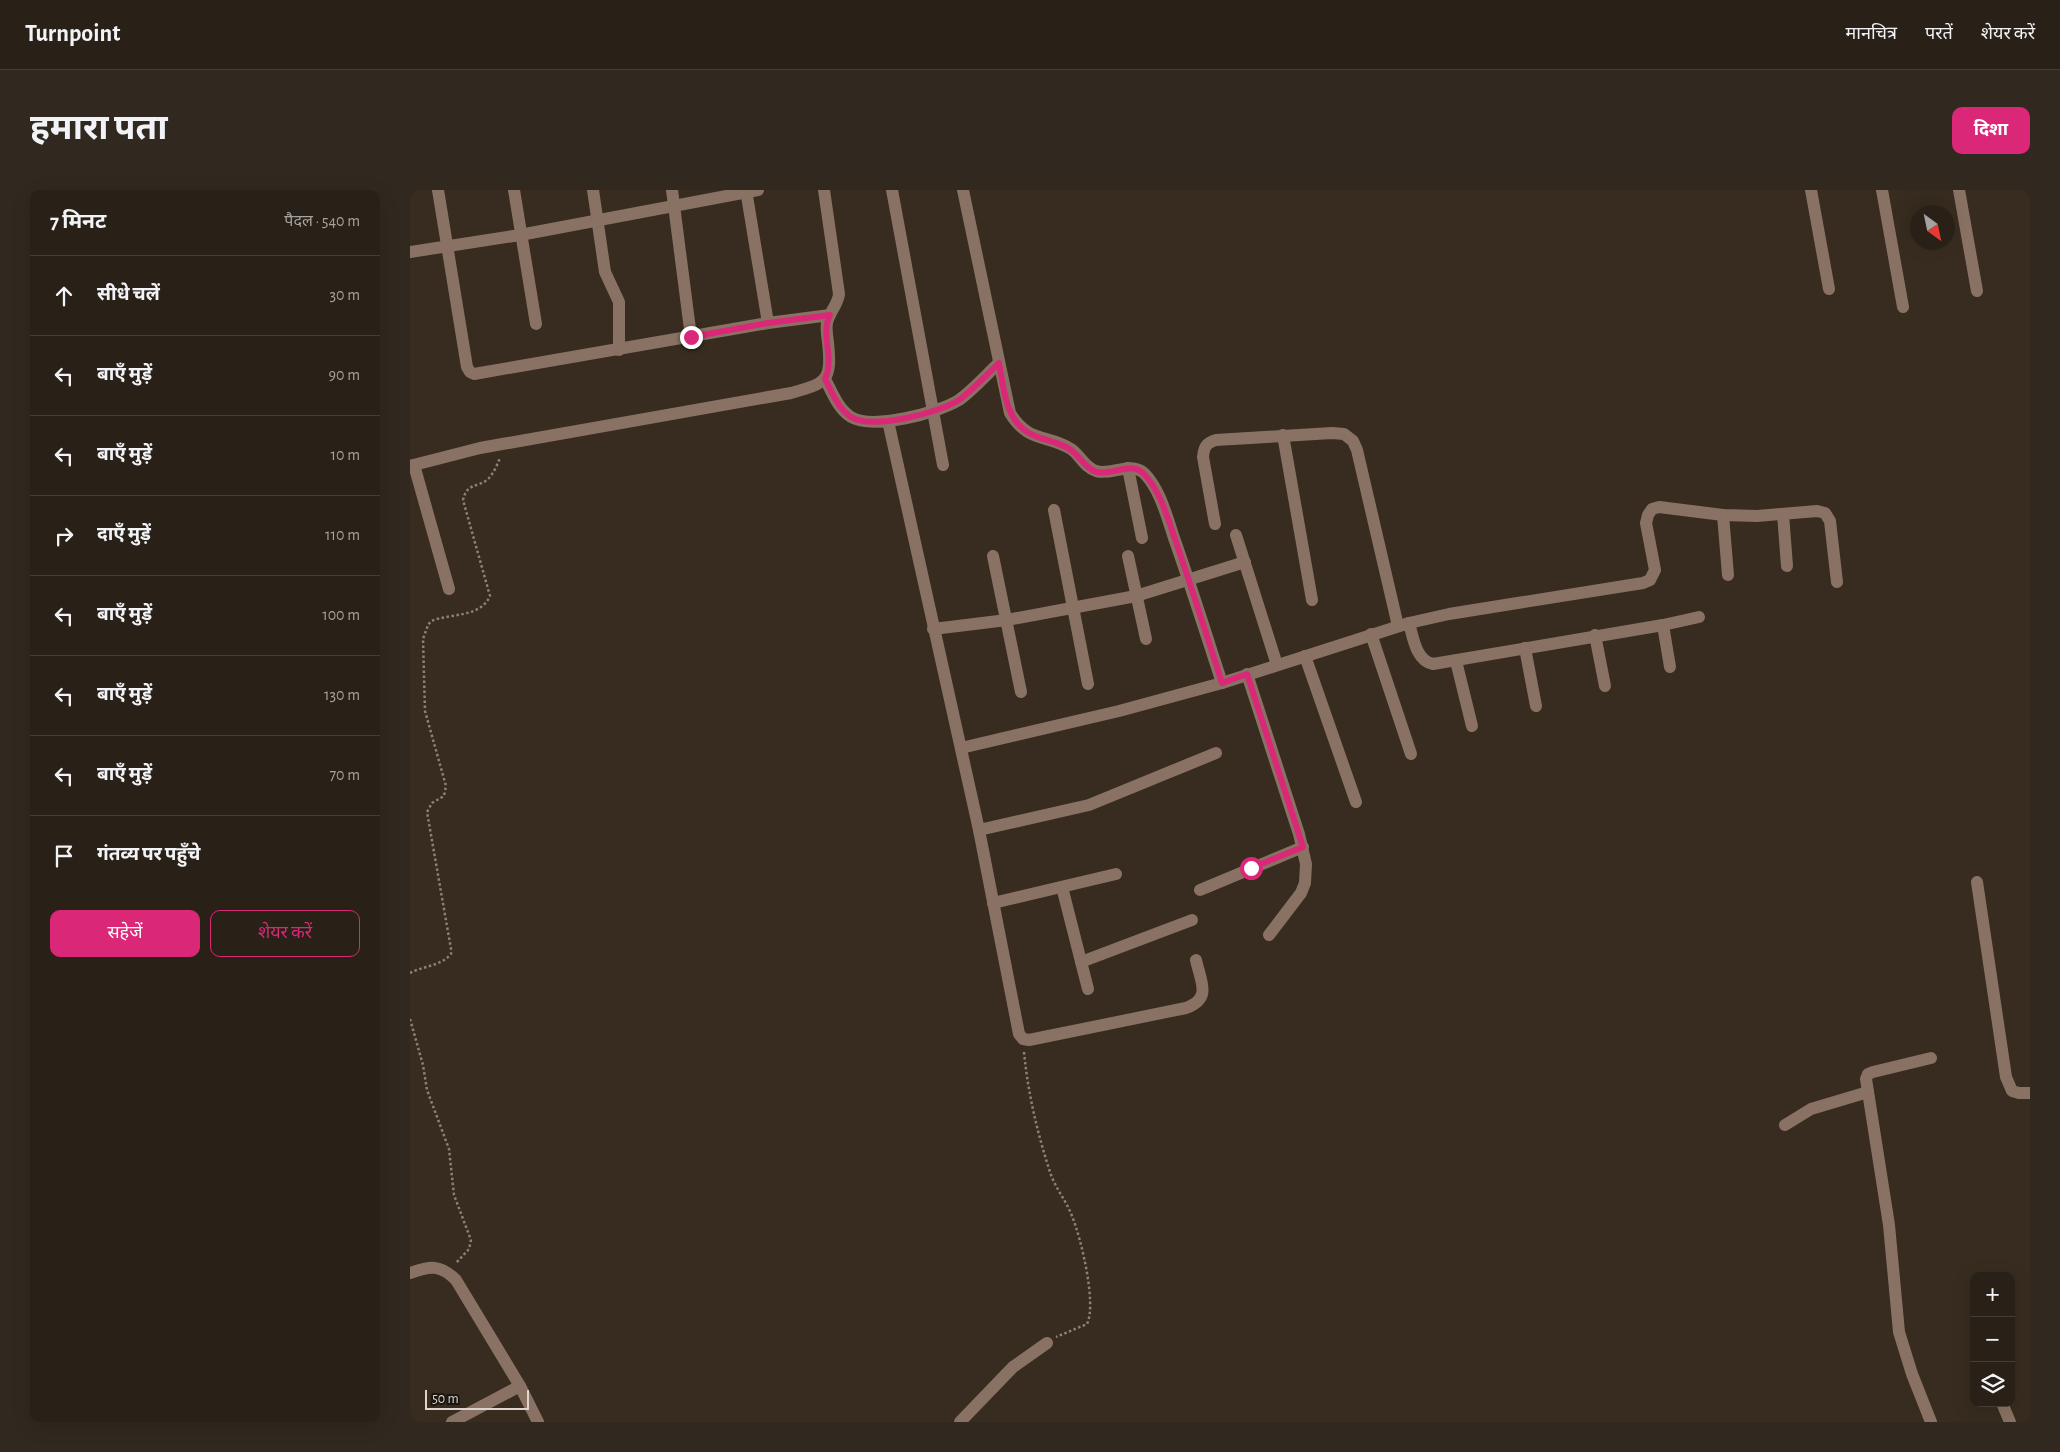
<!DOCTYPE html>
<html lang="hi">
<meta charset="utf-8">
<style>
:root{--surface:#292117;--page:#312920;--text:#f1f3f6;--muted:#a5a3a1;--line:#453e36;--accent:#db2777}
body{margin:0;font-family:"Alegreya Sans","Noto Sans Devanagari",sans-serif;background:var(--page);color:var(--text)}
.controls{position:absolute;right:15px;bottom:15px;display:grid;overflow:hidden;border-radius:10px;box-shadow:0 5px 20px #0002}
.controls button{width:45px;height:45px;display:grid;place-items:center;padding:0;border:0;border-bottom:1px solid var(--line);background:var(--surface);color:var(--text);font:25px sans-serif}
.compass{position:absolute;left:1500px;top:15px;width:45px;height:45px;border-radius:50%;background:var(--surface);box-shadow:0 5px 20px #0002;rotate:147deg}
.scale{position:absolute;left:15px;bottom:12px;width:104px;box-sizing:border-box;padding-left:5px;border:2px solid #ddd5cd;border-top:0;font-size:14px;line-height:18px;white-space:nowrap;color:#ddd5cd;-webkit-text-stroke:4px #1b1510;paint-order:stroke}
.stop{position:absolute;width:15px;height:15px;margin:-11px;border:4px solid #db2777;border-radius:50%;background:#fff}
.stop.end{background:#db2777;border-color:#fff;box-shadow:0 1px 5px #0008}
.list{margin:0;padding:0;list-style:none}
h2{display:flex;justify-content:space-between;align-items:center;height:65px;margin:0;padding:0 20px;font-size:21px}
h2 small{font-size:16px;font-weight:400;color:var(--muted)}
.list li{display:grid;grid-template-columns:32px 1fr auto;gap:15px;align-items:center;box-sizing:border-box;height:80px;padding:0 20px;border-top:1px solid var(--line)}
.list b{display:block;font-size:19px;white-space:nowrap}
.list em{font-size:16px;font-style:normal;color:var(--muted)}
.actions{display:flex;gap:10px;padding:15px 20px}
.actions a{flex:1;padding:11px 0;border:1px solid var(--accent);border-radius:10px;text-align:center;font-size:18px;color:var(--accent)}
.actions .main{background:var(--accent);color:#fff}
.icon{flex:none;width:28px;height:28px;fill:none;stroke:currentColor;stroke-width:2;stroke-linecap:round;stroke-linejoin:round}
.map{position:relative;flex:none;width:1620px;height:1232px;overflow:hidden;border-radius:10px}
header{display:flex;align-items:center;gap:30px;box-sizing:border-box;height:70px;padding:0 25px;background:var(--surface);border-bottom:1px solid var(--line)}
header strong{font-size:24px}
nav{display:flex;gap:28px;margin-inline-start:auto;font-size:18px}
.intro{display:flex;align-items:center;justify-content:space-between;box-sizing:border-box;height:120px;padding:0 30px}
h1{margin:0;font-size:35px}
.button{padding:12px 22px;border-radius:10px;background:var(--accent);color:#fff;font-size:18px;font-weight:700}
main{display:flex;gap:30px;padding:0 30px}
aside{flex:1;background:var(--surface);border-radius:10px;box-shadow:0 5px 20px #0002}
.map>svg:first-child{display:block}
.lines{fill:none;stroke-linecap:round;stroke-linejoin:round}
.path{stroke:#8b8177;stroke-width:2.5;stroke-dasharray:2.5 2.5;stroke-linecap:butt}
.minor{stroke:#897263;stroke-width:12}
.route{stroke:#db2777;stroke-width:6}
</style>
<header>
<strong>Turnpoint</strong>
<nav><a>मानचित्र</a><a>परतें</a><a>शेयर करें</a></nav>
</header>
<div class="intro"><h1>हमारा पता</h1><a class="button">दिशा</a></div>
<main>
<aside>
<h2>7 मिनट<small>पैदल · 540 m</small></h2>
<ul class="list">
<li><svg class="icon" aria-label="ahead" viewBox="0 0 24 24"><path d="M12 20V5M6 11l6-6 6 6"/></svg><div><b>सीधे चलें</b></div><em>30 m</em></li>
<li><svg class="icon" aria-label="left" viewBox="0 0 24 24"><path d="M17 20v-9H6M10 6l-5 5 5 5"/></svg><div><b>बाएँ मुड़ें</b></div><em>90 m</em></li>
<li><svg class="icon" aria-label="left" viewBox="0 0 24 24"><path d="M17 20v-9H6M10 6l-5 5 5 5"/></svg><div><b>बाएँ मुड़ें</b></div><em>10 m</em></li>
<li><svg class="icon" aria-label="right" viewBox="0 0 24 24"><path d="M7 20v-9h11M14 6l5 5-5 5"/></svg><div><b>दाएँ मुड़ें</b></div><em>110 m</em></li>
<li><svg class="icon" aria-label="left" viewBox="0 0 24 24"><path d="M17 20v-9H6M10 6l-5 5 5 5"/></svg><div><b>बाएँ मुड़ें</b></div><em>100 m</em></li>
<li><svg class="icon" aria-label="left" viewBox="0 0 24 24"><path d="M17 20v-9H6M10 6l-5 5 5 5"/></svg><div><b>बाएँ मुड़ें</b></div><em>130 m</em></li>
<li><svg class="icon" aria-label="left" viewBox="0 0 24 24"><path d="M17 20v-9H6M10 6l-5 5 5 5"/></svg><div><b>बाएँ मुड़ें</b></div><em>70 m</em></li>
<li><svg class="icon" aria-label="arrive" viewBox="0 0 24 24"><path d="M6 21V4h12l-3 4 3 4H6"/></svg><div><b>गंतव्य पर पहुँचे</b></div></li>
</ul>
<div class="actions"><a class="main">सहेजें</a><a>शेयर करें</a></div>
</aside>
<div class="map">
<svg width="1620" height="1232" viewBox="0 0 1620 1232">
<rect width="100%" height="100%" fill="#372c1f"/>
<g class="lines">
<g class="path">
<path d="M0,783C13,776 31,776 41,764V759L17,622L22,613L34,606L36,596L15,521L13,449L18,435L21,431C41,423 70,428 80,406L53,310C57,293 66,298 77,290C83,285 87,275 90,268"/>
<polyline points="0,829 13,875 17,900 39,959 44,1005 61,1050 59,1059 46,1073"/>
<path d="M614,862C618,903 627,942 640,982C645,998 656,1010 662,1026C671,1048 687,1114 677,1134L646,1147"/>
</g>
<g class="minor">
<polyline points="28,0 57,177 60,182 64,184 358,133 420,125"/>
<polyline points="104,0 126,134"/>
<polyline points="183,0 195,82 209,112 209,160"/>
<polyline points="262,0 281,147"/>
<polyline points="336,0 358,133"/>
<polyline points="482,0 533,275"/>
<path d="M553,0L600,223C618,253 637,244 661,259C670,265 675,278 686,281C701,286 720,271 734,283C750,299 757,327 764,348C781,396 796,444 812,493"/>
<polyline points="1401,0 1419,99"/>
<polyline points="1472,0 1493,117"/>
<polyline points="1549,0 1567,101"/>
<polyline points="0,62 110,45 348,0"/>
<path d="M415,189C422,202 428,219 441,227C463,240 528,223 549,210C563,200 576,185 589,173"/>
<path d="M478,231L569,640L609,844L613,849L619,850L776,818C802,808 791,793 786,770"/>
<polyline points="873,245 902,410"/>
<polyline points="4,275 39,399"/>
<path d="M0,276L70,258L381,203C417,193 422,191 418,152C417,146 416,139 417,133C419,122 428,115 429,104L414,0"/>
<polyline points="718,278 732,348"/>
<polyline points="644,320 678,494"/>
<polyline points="1373,324 1377,376"/>
<polyline points="1313,325 1318,385"/>
<path d="M805,334L793,267C794,257 796,253 806,250L922,243L934,244L943,251L947,260L988,436"/>
<polyline points="826,345 867,475"/>
<polyline points="583,366 611,502"/>
<polyline points="718,366 736,449"/>
<path d="M999,433C1003,447 1006,471 1023,474L1253,435L1289,427"/>
<polyline points="1253,435 1260,477"/>
<polyline points="523,439 597,430 726,406 835,372"/>
<polyline points="961,444 1001,564"/>
<polyline points="1185,445 1195,496"/>
<polyline points="1115,458 1126,516"/>
<polyline points="895,466 946,612"/>
<polyline points="1046,471 1062,536"/>
<polyline points="837,484 889,644 896,674 895,693 891,703 859,745"/>
<polyline points="551,558 709,521 812,493 999,433 1039,424 1233,393 1240,390 1245,380 1236,333 1238,325 1242,319 1249,317 1313,325 1347,326 1407,321 1415,323 1420,331 1427,392"/>
<polyline points="569,640 679,615 806,563"/>
<polyline points="1567,692 1596,887 1602,901 1609,903 1620,903"/>
<polyline points="652,697 678,799"/>
<polyline points="790,700 893,657"/>
<polyline points="583,713 706,684"/>
<polyline points="671,772 782,730"/>
<polyline points="1375,935 1401,919 1458,902"/>
<path d="M0,1083C20,1076 30,1074 46,1090L110,1196L128,1232"/>
<polyline points="1592,1213 1600,1232"/>
<polyline points="42,1232 110,1196"/>
<polyline points="550,1232 603,1177 637,1153"/>
<polyline points="1521,1232 1502,1184 1489,1142 1479,1035 1456,889 1458,884 1463,882 1521,868"/>
</g>
</g>
<g class="lines">
<path class="route" d="M281,147L358,133L420,125C410,145 425,168 415,189C422,202 428,219 441,227C463,240 528,223 549,210C563,200 576,185 589,173C594,199 595,233 623,245C634,250 647,252 658,258C669,264 675,279 687,282C702,286 722,270 734,284C751,302 758,329 766,352C782,399 797,446 812,493L837,484L893,657L841,678"/>
</g>
</svg>
<div class="controls">
<button>+</button>
<button>−</button>
<button><svg class="icon" aria-label="layers" viewBox="0 0 24 24"><path d="M12 4l9 5-9 5-9-5zM3 14l9 5 9-5"/></svg></button>
</div>
<svg class="compass" viewBox="-18 -18 36 36"><path d="M0-13l5 13h-10z" fill="#e53935"/><path d="M0 13l5-13h-10z" fill="#a5a3a1"/></svg>
<div class="scale">50 m</div>
<div class="stop" style="left:841px;top:678px"></div>
<div class="stop end" style="left:281px;top:147px"></div>
</div>
</main>
